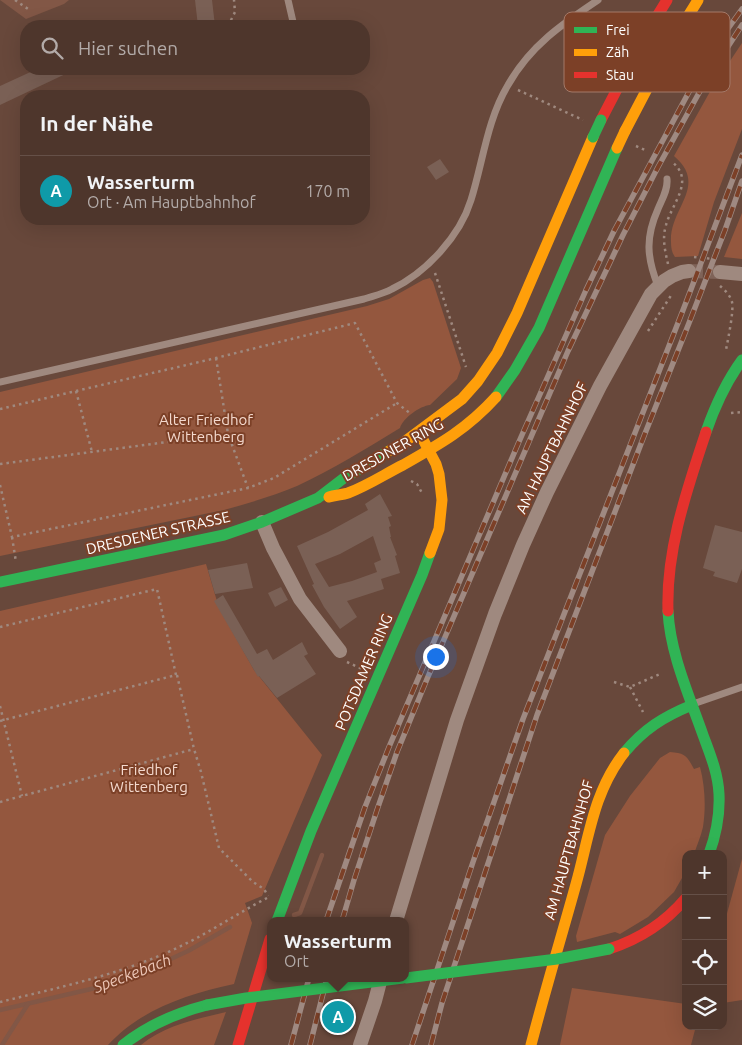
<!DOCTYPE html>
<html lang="de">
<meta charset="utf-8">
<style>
:root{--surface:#4e362c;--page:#553e34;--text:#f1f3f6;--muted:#b3aba9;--line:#655048;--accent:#cabfba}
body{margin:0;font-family:Ubuntu,sans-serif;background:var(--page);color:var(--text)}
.controls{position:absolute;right:15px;bottom:15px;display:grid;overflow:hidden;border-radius:10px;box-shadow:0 5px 20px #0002}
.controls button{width:45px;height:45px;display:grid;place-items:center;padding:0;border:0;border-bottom:1px solid var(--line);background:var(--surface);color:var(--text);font:25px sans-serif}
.you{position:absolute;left:435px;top:656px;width:18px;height:18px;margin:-12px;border:4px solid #fff;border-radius:50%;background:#1a73e8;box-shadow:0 0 0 8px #1a73e833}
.badge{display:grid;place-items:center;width:32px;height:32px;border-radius:50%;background:var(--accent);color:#fff;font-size:16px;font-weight:700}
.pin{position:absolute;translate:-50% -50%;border:2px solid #fff;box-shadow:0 1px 5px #0006}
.popup{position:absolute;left:267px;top:917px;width:142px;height:65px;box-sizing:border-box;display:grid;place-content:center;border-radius:10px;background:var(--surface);filter:drop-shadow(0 1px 4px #0005);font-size:16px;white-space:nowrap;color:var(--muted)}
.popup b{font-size:19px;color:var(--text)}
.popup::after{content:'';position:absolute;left:50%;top:100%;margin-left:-10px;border:10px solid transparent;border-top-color:var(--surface)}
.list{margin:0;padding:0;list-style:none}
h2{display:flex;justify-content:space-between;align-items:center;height:65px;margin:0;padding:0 20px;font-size:21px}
h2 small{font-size:16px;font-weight:400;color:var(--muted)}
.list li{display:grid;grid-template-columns:32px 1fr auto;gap:15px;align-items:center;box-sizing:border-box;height:70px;padding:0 20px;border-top:1px solid var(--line)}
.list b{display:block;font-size:19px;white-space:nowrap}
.list p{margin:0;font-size:16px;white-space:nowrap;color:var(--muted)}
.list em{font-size:16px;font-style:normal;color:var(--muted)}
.icon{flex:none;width:28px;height:28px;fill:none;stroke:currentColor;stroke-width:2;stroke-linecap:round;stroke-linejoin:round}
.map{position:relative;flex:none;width:742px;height:1045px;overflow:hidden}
.search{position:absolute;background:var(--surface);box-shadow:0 5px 20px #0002;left:20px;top:20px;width:350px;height:55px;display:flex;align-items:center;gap:12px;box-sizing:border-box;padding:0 18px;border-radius:20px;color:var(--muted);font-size:19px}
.panel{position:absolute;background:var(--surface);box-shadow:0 5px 20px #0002;left:20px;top:90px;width:350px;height:135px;border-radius:20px}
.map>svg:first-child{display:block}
.green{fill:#94573e}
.water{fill:#825746}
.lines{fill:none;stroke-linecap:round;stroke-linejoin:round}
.stream{stroke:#825746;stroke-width:4.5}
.building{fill:#7a6055;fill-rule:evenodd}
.street-tunnel{stroke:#7f6358;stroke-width:14;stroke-dasharray:14 7;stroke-linecap:butt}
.path{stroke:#9f897f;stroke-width:2.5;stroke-dasharray:2.5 4;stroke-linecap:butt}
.lane{stroke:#9f897f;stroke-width:7}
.street{stroke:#9f897f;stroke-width:14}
.fast{stroke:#30b455;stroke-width:11}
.slow{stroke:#ff9f0a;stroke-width:11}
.jam{stroke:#e5322d;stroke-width:11}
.rail-casing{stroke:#9f8981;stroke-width:5.5}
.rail{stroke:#7c4027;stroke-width:4;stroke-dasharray:11;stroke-linecap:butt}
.fast-bridge{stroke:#30b455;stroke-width:11}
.slow-bridge{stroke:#ff9f0a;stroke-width:11}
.labels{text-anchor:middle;stroke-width:4;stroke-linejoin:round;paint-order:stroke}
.park-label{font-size:15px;fill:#f4d9ce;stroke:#7c4027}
.street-label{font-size:15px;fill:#fff;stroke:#7c4027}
.water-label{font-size:16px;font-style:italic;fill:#ecc6b7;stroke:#7c4027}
.key{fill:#7c4027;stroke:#a37968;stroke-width:1}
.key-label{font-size:14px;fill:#fff}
</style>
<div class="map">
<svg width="742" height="1045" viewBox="0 0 742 1045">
<rect width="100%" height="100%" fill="#68483b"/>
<g class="green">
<path d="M742,43V129L714,202L698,256L675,257C672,253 671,248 671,242C669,208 709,186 674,156L712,88Z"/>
<polygon points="742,213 742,259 724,257"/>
<path d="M430,278L433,282L461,368L457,379L430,405C420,406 403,418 400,428C366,449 333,469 297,486C273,496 249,503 224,510L0,556V392L367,306L389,299L423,280Z"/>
<path d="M206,564L219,608L254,670L322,755L262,896L245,903L252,923L234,984C188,994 141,1009 108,1045H0V611Z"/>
<path d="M670,752C685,753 687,756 694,769L700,767C705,786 706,807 703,827C701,836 697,845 694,854H686V871L674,892L648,917L620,934L615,932L577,942L576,936L605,835L630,796L660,758Z"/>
<polygon points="742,859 742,1000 723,1003 723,928"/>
<polygon points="572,988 686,1004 686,1026 696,1026 691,1045 560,1045"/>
<path d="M226,1012L214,1045H141C165,1025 197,1019 226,1012Z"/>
</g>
<polygon class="water" points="0,0 69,0 64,4 26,19"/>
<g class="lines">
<g class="stream">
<polyline points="294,915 300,913 322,855"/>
<polyline points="0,1010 104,986 151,968 188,951 230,927"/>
<polyline points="2,1045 28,1004"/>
</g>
</g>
<g class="building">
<polygon points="195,0 212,0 215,26 198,26"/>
<polygon points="37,69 76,69 0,105 0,86"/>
<polygon points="440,159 449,172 436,180 427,167"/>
<path d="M380,494L392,516L388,517L391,526L389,527L391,537H390L397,555L395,556L400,573L381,579L384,589L347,601L357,617L340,629L324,607L312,585L314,584L297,546L328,532L368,510L365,504ZM373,536L381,560L374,563L377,572L352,581L329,587L315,564L340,554Z"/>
<polygon points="715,525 742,532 742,569 737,583 713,576 715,572 703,568"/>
<polygon points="247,563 253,588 215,594 208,570"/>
<polygon points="281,587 288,600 275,607 268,593"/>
<polygon points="223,595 257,654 267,649 273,660 302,642 308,654 304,656 316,674 277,698 259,676 258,677 214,601"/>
</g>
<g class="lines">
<polyline class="street-tunnel" points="689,271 720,272"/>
<g class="path">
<polyline points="15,0 31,11"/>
<polyline points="228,26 235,12 234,0"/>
<polyline points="518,90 583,120"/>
<polyline points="636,146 647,151"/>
<polyline points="694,257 713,259"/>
<path d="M668,264C665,251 662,238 666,225C672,203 696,180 671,161"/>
<polyline points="435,273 466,367"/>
<path d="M720,286C725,290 730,295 732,302C734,311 728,339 726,350"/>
<polyline points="648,331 672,294"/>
<polyline points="216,358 228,434"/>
<polyline points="76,391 92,452"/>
<polyline points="0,409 216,358 355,323 397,403 411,414"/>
<polyline points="731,413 742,412"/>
<polyline points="0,464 228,434 248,488"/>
<polyline points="411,481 417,484 422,493"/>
<polyline points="0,485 12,537 248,488 274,478 397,403"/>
<polyline points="12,537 16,562"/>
<polyline points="0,627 157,589 176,675 0,721"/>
<polyline points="347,662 360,668 356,681"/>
<polyline points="177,675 194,749 201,772 219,848 253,882 264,889 268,896"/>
<polyline points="614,682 630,687 660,674"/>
<polyline points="630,687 643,712"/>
<polyline points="0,706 22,796"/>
<polyline points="0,802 194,749"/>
<path d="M0,1002C61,987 127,973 183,945C212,931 238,913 267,898"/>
</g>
<g class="lane">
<polyline points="288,0 294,26"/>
<path d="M658,286C647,258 645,238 658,209C662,199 668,190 667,179"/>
<path d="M0,382L364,299C373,296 383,294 392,289C426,273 460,236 471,200C483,162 487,120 508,85C530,46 562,24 598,0"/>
<polyline points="693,704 742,687"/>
</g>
<g class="street">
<polyline points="720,272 742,274"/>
<polyline points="262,522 273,548 300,599 340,651"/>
<polyline points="396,921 457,720 495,614 523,545 547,492 600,386 651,294 664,281 672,276 682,272 689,271"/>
<polyline points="360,1045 375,1001 381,978"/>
</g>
<g class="fast">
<polyline points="496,397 515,370 539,328 617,148"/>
<path d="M706,432C715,406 726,382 742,360"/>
<polyline points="0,582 224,535 262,522 318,498 344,478 389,451"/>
<path d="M668,611C670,653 689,695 703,735C710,754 718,773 719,794C720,815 716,835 709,854"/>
<path d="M624,753C644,729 663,717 692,705"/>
<polyline points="277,921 311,831 422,575 430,553"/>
<path d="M123,1045C148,1025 176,1013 207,1005"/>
</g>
<g class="slow">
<polyline points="625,131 669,47 698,0"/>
<polyline points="419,432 436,464 439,474 442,500 439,529 430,553"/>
<polyline points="389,451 403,443 462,399 478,381 497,353 517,313 593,137"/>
<path d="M329,497C335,495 342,495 348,493C367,486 385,474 403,465C440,444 467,429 496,397"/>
<path d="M531,1045C545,991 561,938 576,884C589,838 593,793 624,753"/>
</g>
<g class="jam">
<polyline points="601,120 643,39 667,0"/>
<path d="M668,611C666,549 687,490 706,432"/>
<path d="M609,949C640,939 665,923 686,898"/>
<polyline points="238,1045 270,939"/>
</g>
<defs>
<g id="rail">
<polyline points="326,921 365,807 389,747 518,444 586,290 614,231 697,77 727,30 742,9"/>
<polyline points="342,921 354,880 377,810 397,752 427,679 568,351 623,235 658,167 705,82 742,25"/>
<polyline points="291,1045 309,978"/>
<polyline points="310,1045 327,978"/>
<polyline points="412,1045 473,862 523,719 685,305 742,155"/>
<polyline points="431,1045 442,1003 537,715 644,436 689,323 725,230 742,181"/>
</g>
</defs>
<use href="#rail" class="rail-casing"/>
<use href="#rail" class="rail"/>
<g class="fast-bridge">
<polyline points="593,137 601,120"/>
<polyline points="406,978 557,959 609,949"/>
<polyline points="207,1005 246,998 403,978"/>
</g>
<polyline class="slow-bridge" points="617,148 625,131"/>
</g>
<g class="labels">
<g class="park-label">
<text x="206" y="425">Alter Friedhof<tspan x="206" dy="17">Wittenberg</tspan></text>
<text x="149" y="775">Friedhof<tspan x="149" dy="17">Wittenberg</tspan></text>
</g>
<g class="street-label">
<text transform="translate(552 448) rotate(-64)" y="5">AM HAUPTBAHNHOF</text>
<text transform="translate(393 450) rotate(-29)" y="5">DRESDNER RING</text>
<text transform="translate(158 533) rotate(-13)" y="5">DRESDENER STRASSE</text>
<text transform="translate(364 672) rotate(-67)" y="5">POTSDAMER RING</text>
<text transform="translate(569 850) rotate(-74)" y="5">AM HAUPTBAHNHOF</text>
</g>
<g class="water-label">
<text transform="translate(132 973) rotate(-21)" y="6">Speckebach</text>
</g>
</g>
<rect x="564" y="12" width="166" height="80" rx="8" class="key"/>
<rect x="574" y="27" width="23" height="6" fill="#30b455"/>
<rect x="574" y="49" width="23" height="7" fill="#ff9f0a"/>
<rect x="574" y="72" width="23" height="6" fill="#e5322d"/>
<g class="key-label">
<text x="606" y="35">Frei</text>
<text x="606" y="57">Zäh</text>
<text x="606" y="80">Stau</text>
</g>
</svg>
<div class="controls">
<button>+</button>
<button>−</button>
<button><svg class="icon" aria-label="locate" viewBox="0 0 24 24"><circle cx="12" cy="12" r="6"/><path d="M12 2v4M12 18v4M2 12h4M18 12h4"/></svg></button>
<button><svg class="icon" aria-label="layers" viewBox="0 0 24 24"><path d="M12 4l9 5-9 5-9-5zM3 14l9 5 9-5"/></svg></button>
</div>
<div class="you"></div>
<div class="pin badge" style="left:338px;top:1017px;background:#0f9aa8">A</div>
<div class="popup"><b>Wasserturm</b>Ort</div>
<div class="search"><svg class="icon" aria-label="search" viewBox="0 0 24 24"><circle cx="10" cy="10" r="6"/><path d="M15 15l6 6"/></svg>Hier suchen</div>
<section class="panel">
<h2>In der Nähe<small></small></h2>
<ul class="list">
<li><span class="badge" style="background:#0f9aa8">A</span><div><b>Wasserturm</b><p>Ort · Am Hauptbahnhof</p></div><em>170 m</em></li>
</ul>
</section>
</div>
